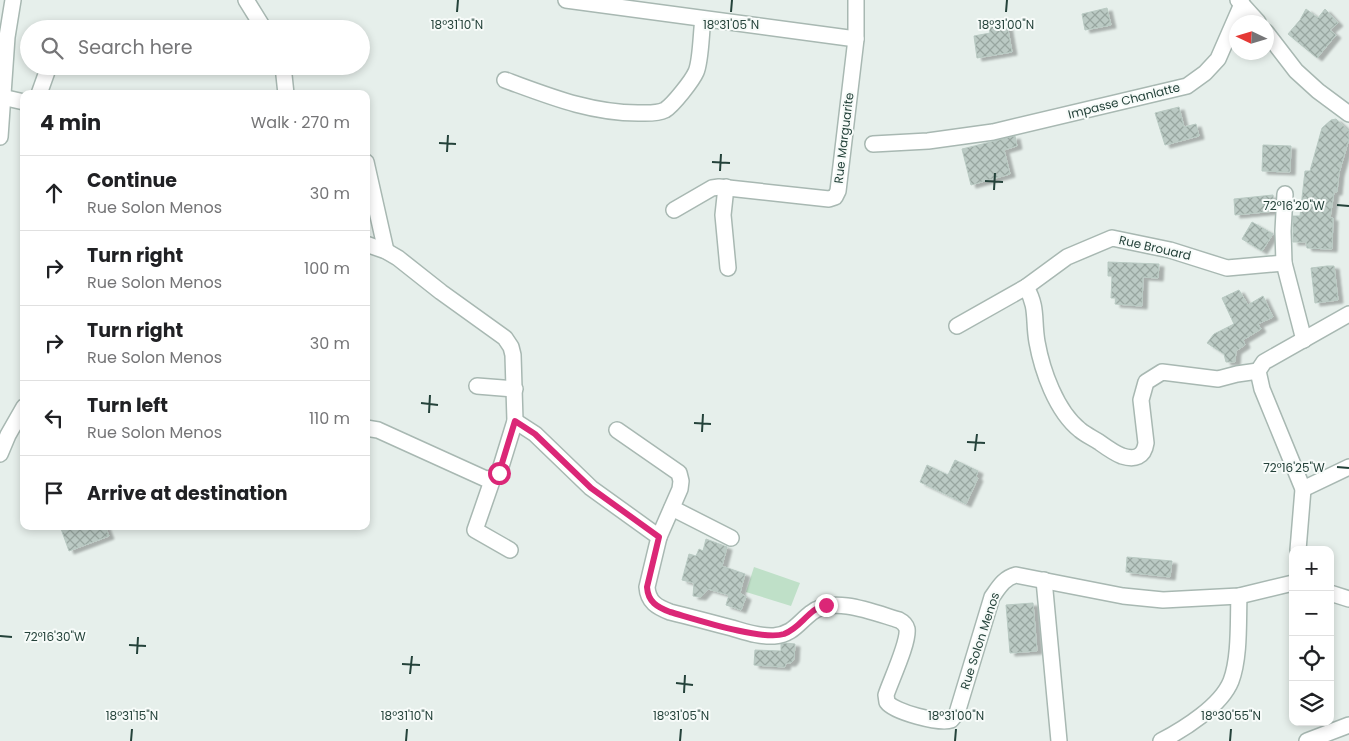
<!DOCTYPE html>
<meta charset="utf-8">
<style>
:root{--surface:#fff;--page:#f2f2f2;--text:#202124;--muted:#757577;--line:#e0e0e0}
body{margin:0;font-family:Poppins,sans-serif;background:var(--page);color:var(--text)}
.controls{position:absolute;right:15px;bottom:15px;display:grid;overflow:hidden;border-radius:10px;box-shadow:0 2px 8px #0003}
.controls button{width:45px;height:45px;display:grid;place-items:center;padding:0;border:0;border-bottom:1px solid var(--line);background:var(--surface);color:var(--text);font:25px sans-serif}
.compass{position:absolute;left:1229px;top:15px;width:45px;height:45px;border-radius:50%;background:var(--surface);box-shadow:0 2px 8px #0003;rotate:274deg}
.stop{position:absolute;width:15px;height:15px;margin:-11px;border:4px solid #db2777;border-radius:50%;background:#fff}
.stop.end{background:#db2777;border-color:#fff;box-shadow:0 1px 5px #0008}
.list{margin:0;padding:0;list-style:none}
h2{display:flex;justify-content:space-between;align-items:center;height:65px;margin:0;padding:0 20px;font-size:21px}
h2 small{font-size:16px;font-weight:400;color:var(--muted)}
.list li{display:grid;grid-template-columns:32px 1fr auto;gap:15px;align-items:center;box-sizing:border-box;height:75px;padding:0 20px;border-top:1px solid var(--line)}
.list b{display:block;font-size:19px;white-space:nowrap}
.list p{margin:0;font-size:16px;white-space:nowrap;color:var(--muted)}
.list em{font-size:16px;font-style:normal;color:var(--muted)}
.icon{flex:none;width:28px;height:28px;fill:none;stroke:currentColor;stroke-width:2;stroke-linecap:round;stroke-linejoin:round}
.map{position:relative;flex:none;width:1349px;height:741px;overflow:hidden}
.search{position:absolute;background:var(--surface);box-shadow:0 2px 8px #0003;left:20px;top:20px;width:350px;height:55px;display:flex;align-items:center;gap:12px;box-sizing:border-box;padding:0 18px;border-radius:28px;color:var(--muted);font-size:19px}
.panel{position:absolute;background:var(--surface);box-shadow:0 2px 8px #0003;left:20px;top:90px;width:350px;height:440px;border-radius:10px}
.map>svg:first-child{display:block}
.green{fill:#bfe0c8}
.building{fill:url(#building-cross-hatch);stroke:#b8c9c2;filter:url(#shadow)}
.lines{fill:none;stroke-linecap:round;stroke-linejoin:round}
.minor-casing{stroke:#a8b8b2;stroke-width:18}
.minor{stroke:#fff;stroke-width:15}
.route{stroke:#db2777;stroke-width:6}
.ticks{fill:none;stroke:#24423a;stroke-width:2}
.labels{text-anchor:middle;stroke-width:4;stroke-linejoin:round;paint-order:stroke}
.street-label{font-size:12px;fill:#24423a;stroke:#f7fbf9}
.ticks-label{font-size:12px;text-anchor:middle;fill:#24423a;stroke:#f7fbf9;stroke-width:4;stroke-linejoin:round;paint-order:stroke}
</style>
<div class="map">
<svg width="1349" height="741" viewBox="0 0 1349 741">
<defs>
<pattern id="building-cross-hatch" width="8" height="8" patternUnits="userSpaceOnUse" patternTransform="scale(1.25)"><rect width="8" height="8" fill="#bbcac4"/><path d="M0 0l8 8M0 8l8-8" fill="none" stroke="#98a6a0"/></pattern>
<filter id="shadow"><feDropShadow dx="5" dy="3" stdDeviation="1" flood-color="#0004"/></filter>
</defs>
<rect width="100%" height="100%" fill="#e6efeb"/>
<polygon class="green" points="754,567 800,583 791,606 746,592"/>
<g class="building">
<polygon points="1107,8 1111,25 1085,30 1082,14"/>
<polygon points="1306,9 1318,18 1325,9 1338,23 1330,30 1336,35 1317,58 1288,34 1300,20"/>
<polygon points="1007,24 1012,52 977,58 974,36 990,33 989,27"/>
<polygon points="1179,107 1184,127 1196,124 1199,136 1165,145 1155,113"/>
<polygon points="1336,119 1349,131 1349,139 1339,173 1337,192 1334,192 1330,218 1333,218 1332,249 1307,248 1306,242 1293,242 1293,216 1300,216 1305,171 1310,171 1322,128 1331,120"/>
<polygon points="1015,136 1017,146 1004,150 1010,174 971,185 962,149"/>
<polygon points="1263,145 1291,146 1290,172 1262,171"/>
<polygon points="1273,195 1275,211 1235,215 1234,199"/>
<polygon points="1252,222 1273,234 1262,251 1242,239"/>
<polygon points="1108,262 1159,264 1158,278 1143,277 1142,306 1115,304 1116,298 1111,298 1112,276 1108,276"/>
<polygon points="1327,266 1334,266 1338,300 1315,303 1311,268"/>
<polygon points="1239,290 1248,305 1263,296 1273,317 1258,324 1261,329 1243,340 1245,345 1236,351 1235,362 1226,362 1224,354 1207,343 1214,334 1234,324 1222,298"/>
<polygon points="955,460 978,471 976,477 978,478 966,504 920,482 927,465 948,475"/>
<polygon points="60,526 105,526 109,536 69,551"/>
<polygon points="706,539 727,547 722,566 745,574 740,593 746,597 741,610 726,605 729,595 708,589 701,597 693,596 694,583 682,580 689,554 696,556 699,549 703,551"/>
<polygon points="1127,557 1172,561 1170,577 1126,572"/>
<polygon points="1033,603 1037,651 1010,653 1006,605"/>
<polygon points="785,643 795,644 794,659 791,663 786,663 785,667 754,665 755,650 781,651 781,644"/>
</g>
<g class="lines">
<defs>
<g id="minor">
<polyline points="246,0 264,29"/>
<polyline points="566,0 856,39"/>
<polyline points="1238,0 1258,22"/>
<polyline points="1266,32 1296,71 1318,91 1349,114"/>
<polyline points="283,66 286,94"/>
<path d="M505,80C549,96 590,113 638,113C647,113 657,114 665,110C673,105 692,81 696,72C701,61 701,32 703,19"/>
<polyline points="39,94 49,66"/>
<polyline points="2,97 24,102"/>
<polyline points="0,137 7,37 13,0"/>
<polyline points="873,144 928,141 993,132 1187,86 1205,73 1218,59 1242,4"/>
<polyline points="366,162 386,251"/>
<polyline points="726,187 723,215 728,268"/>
<polyline points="1285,194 1283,231 1284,263 1304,340"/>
<polyline points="674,210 712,188 719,187 829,199 835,197 838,191 856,39 856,0"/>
<polyline points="366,244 386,251 398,258 441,292 505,338 511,347 513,355 515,421 499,473 493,478 475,530 510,550"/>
<path d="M1026,287C1038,308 1033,319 1037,342C1042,370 1056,411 1080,430C1086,435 1093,438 1099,442C1106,447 1114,453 1122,456C1135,460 1144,457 1146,443L1141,400L1146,382L1162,372L1218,379L1237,374L1258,371"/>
<polyline points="957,326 1026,287 1067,257 1112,238 1170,250 1227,268 1284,263"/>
<polyline points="477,386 515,389"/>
<path d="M515,421L535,434L591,488L659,537L647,587C648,602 657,607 670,612C691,617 712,623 732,628C746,632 760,637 774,636C793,634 798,623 811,613C833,595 875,613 899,620C903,622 906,625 907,629C909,642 891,680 886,695L887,702C894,712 940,724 951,720L957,713L992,597C999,587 1004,578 1016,575L1123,596L1163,600L1239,596L1293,583"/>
<polyline points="366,428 378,430 486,479 493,478"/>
<polyline points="617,430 679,473 681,481 680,489 659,537"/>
<polyline points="0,454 8,435 24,407"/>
<polyline points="1303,489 1349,467"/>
<polyline points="672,508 731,538"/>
<polyline points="1298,550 1303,489 1262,389 1258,371 1264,362 1349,314"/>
<polyline points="1044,580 1059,741"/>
<polyline points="1330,593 1349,599"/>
<path d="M1161,741C1184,729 1221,706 1231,681C1240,657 1238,621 1239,596"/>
<polyline points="1307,741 1349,725"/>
</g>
</defs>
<use href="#minor" class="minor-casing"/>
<use href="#minor" class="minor"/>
</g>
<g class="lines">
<path class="route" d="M499,473L515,421L535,434L591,488L659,537L647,587C648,602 657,607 670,612C695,619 762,641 784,634C797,629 802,620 812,612C815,609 821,607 826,605"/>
</g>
<path class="ticks" d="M457,12L458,0M731,12L732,0M1006,12L1007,0M439,143L456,144M447,152L448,135M712,162L730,163M720,171L721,154M985,181L1003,182M994,190L995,173M1337,205L1349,206M421,403L438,405M429,413L430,395M694,423L711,424M702,432L703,414M967,442L985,443M975,451L977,434M1337,467L1349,468M0,636L12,637M129,645L146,646M137,654L138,637M402,664L420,665M410,674L412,656M676,683L693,685M684,693L685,675M131,741L132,729M406,741L407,729M680,741L681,729M955,741L956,729M1230,741L1231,729"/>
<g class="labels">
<g class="street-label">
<text transform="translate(1124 101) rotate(-14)" y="4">Impasse Chanlatte</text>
<text transform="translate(844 138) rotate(-83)" y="4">Rue Marguarite</text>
<text transform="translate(1155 248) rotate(13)" y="4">Rue Brouard</text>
<text transform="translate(980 641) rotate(-72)" y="4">Rue Solon Menos</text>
</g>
</g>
<g class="ticks-label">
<text x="457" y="29">18°31'10"N</text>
<text x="731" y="29">18°31'05"N</text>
<text x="1006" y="29">18°31'00"N</text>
<text x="1294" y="210">72°16'20"W</text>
<text x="1294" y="472">72°16'25"W</text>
<text x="55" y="641">72°16'30"W</text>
<text x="132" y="720">18°31'15"N</text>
<text x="407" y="720">18°31'10"N</text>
<text x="681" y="720">18°31'05"N</text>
<text x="956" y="720">18°31'00"N</text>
<text x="1231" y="720">18°30'55"N</text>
</g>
</svg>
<div class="controls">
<button>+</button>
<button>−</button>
<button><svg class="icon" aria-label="locate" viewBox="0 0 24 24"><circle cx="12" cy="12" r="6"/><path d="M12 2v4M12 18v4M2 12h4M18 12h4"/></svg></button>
<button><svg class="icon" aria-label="layers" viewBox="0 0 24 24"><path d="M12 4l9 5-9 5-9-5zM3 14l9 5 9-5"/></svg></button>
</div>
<svg class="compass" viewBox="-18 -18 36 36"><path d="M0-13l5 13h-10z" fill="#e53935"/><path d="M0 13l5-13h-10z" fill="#757577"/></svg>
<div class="stop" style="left:499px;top:473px"></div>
<div class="stop end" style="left:826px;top:605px"></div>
<div class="search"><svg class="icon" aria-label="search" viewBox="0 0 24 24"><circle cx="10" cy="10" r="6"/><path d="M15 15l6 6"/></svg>Search here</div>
<section class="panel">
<h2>4 min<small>Walk · 270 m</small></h2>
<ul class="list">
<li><svg class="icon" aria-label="ahead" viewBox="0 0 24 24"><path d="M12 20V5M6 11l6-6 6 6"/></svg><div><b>Continue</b><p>Rue Solon Menos</p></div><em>30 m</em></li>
<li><svg class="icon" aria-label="right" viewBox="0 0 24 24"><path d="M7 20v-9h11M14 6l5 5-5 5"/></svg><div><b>Turn right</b><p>Rue Solon Menos</p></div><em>100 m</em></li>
<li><svg class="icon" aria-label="right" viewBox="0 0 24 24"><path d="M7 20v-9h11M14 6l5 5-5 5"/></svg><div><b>Turn right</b><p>Rue Solon Menos</p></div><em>30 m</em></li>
<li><svg class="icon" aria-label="left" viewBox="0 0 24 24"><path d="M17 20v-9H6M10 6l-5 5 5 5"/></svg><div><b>Turn left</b><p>Rue Solon Menos</p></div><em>110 m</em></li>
<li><svg class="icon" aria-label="arrive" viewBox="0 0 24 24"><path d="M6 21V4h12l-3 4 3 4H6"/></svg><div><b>Arrive at destination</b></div></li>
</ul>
</section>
</div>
